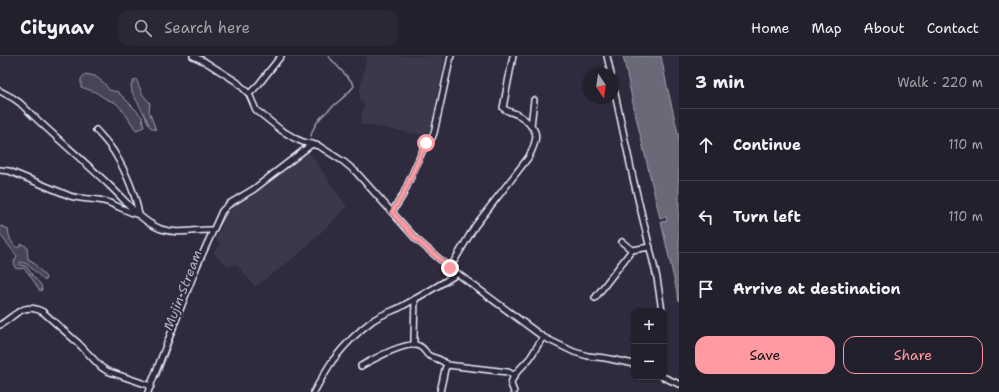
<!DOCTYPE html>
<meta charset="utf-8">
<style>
:root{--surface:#23202e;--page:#2b2836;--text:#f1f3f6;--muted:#a3a3aa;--line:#403e4a;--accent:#ff9aa2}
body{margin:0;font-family:"Shantell Sans",sans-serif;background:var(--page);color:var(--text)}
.controls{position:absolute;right:12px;bottom:12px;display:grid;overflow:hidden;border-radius:8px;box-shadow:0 1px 3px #0004}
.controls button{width:36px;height:36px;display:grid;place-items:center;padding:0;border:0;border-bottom:1px solid var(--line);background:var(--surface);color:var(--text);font:20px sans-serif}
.compass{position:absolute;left:583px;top:12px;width:36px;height:36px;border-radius:50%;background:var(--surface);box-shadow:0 1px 3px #0004;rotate:167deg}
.stop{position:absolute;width:12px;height:12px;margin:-9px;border:3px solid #ff9aa2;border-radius:50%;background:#fff}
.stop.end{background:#ff9aa2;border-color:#fff;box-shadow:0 1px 4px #0008}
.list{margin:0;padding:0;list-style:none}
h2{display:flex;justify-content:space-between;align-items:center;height:52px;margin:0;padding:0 16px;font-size:17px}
h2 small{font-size:13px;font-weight:400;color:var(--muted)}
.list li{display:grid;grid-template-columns:26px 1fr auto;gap:12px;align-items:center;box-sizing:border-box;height:72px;padding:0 16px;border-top:1px solid var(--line)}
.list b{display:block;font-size:15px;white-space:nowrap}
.list em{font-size:13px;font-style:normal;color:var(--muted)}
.actions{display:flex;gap:8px;padding:12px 16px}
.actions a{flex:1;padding:9px 0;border:1px solid var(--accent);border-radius:12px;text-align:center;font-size:14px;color:var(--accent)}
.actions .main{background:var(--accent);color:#111}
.icon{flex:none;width:22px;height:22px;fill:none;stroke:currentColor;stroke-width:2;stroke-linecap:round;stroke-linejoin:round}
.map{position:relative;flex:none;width:679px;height:336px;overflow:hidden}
header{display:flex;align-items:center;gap:24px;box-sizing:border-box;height:56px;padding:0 20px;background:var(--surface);border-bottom:1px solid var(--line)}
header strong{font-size:19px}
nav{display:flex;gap:22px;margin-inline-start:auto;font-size:14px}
.search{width:280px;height:36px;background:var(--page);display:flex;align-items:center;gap:10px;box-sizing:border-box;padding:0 14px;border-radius:12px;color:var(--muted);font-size:15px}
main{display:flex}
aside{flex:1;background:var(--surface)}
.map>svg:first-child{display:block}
.built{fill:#3b3749}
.green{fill:#464455;stroke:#979aa6}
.water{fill:#696978;stroke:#9c9fab}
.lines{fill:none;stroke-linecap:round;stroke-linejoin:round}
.stream{stroke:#9c9fab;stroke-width:1.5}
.minor-casing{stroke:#e8f1f8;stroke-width:8}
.minor{stroke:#2f2a3d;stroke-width:5}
.route{stroke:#ff9aa2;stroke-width:5}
.labels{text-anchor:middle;stroke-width:4;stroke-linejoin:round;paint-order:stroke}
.water-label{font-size:13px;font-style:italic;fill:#afb4be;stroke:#2f2a3d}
</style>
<header>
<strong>Citynav</strong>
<div class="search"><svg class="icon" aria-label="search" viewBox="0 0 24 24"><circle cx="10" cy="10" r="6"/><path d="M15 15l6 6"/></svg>Search here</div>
<nav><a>Home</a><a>Map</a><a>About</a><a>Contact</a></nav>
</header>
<main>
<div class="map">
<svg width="679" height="336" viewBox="0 0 679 336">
<rect width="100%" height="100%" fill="#2f2a3d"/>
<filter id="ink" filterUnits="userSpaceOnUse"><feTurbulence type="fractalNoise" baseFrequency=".025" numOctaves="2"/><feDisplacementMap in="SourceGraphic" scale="8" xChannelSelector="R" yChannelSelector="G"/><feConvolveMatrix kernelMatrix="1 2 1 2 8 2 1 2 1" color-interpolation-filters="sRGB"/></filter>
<g filter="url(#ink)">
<g class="built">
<polygon points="367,0 445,0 429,80 360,68 364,47 360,45 360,34"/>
<polygon points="309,96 347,151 299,198 255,231 236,208 228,211 213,196 220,189 216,182 228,157 232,152 265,131"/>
</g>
<g class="green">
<polygon points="85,18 95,20 104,27 109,34 118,36 135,53 142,61 144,71 136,74 124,56 116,47 106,43 95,36 81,31 81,23"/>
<polygon points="136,23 143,39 150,47 149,55 156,74 150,71 144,58 132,36 131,29 134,24"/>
<path d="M1,170L8,173C9,181 11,187 17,192L22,188L27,191L28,203L32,205L46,221L45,225L27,208L20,206V209L26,210L33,220L41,229L42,234L40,235L29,218L24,212L20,213L15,212L14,206L17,200L2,181L0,178V171Z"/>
</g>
<polygon class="water" points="623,0 661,0 667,30 679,81 679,245 661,166 667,165 666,161 660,162 636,61"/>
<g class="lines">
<g class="stream">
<path d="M311,80C316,57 341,48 354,30L353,27L328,0"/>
<polyline points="287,112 312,92"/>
<polyline points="232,151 263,130 281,117"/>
<polyline points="211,184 227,156"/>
<polyline points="159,320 187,243"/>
</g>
<defs>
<g id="minor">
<polyline points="193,0 204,5 237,26 249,38 256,54 281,74 296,83 303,86 319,90 344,106 356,116 416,183 450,212 543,281 574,296 588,300 605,302 634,308"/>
<polyline points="607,0 611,18"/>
<polyline points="613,28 633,122 657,222 662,255"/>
<path d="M0,35L13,42L20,47C49,76 81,102 110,130C126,145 140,165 161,173C178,179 196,173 213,174"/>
<polyline points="249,38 259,28 281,0"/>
<polyline points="531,70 534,44"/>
<path d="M0,114L9,115L70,140C82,144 96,142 107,146C118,150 128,156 139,159C135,136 126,116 114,96C109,88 102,81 96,74"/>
<polyline points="392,156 403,139 426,87 432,82 434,77 451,0"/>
<polyline points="622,186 632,194"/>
<path d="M450,212L475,170L528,102C531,97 538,83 535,76C534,72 524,62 520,60C514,56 509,57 503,52L513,0"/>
<polyline points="595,242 632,194 650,191"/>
<path d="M0,269C15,260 24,245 43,256L78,287L101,311L107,315L151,330"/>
<polyline points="414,289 414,280 415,243"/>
<path d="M361,310C372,304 407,284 419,290C424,292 425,296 428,299C434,303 441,302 447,309"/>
<polyline points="663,321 679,328"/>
<polyline points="148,336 197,210 222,155 229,148 254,133 312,88"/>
<path d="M314,336C320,325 326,314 333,304C344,290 357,276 372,265C380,259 390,256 399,252C419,241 438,230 457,218"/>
<polyline points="440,336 445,313 447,309 508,316 515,320"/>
<polyline points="514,336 511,328 512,324 516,317 530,302 543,281"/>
</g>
</defs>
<use href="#minor" class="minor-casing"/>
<use href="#minor" class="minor"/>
</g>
</g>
<g class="lines" filter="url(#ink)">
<polyline class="route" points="426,87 403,139 392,156 416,183 450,212"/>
</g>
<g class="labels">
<g class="water-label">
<text transform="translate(182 234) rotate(-69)" y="5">Mujin Stream</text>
</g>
</g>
</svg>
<div class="controls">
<button>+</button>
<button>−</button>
</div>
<svg class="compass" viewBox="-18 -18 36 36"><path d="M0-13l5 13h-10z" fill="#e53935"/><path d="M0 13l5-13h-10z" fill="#a3a3aa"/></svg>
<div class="stop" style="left:426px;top:87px"></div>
<div class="stop end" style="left:450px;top:212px"></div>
</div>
<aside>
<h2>3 min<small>Walk · 220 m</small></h2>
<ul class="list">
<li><svg class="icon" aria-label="ahead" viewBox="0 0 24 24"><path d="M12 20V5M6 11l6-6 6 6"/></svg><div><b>Continue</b></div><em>110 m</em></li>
<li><svg class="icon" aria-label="left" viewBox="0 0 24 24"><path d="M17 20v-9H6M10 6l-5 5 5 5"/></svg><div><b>Turn left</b></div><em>110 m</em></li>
<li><svg class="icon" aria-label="arrive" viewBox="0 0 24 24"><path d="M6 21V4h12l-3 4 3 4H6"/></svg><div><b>Arrive at destination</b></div></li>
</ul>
<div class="actions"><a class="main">Save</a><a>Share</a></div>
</aside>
</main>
